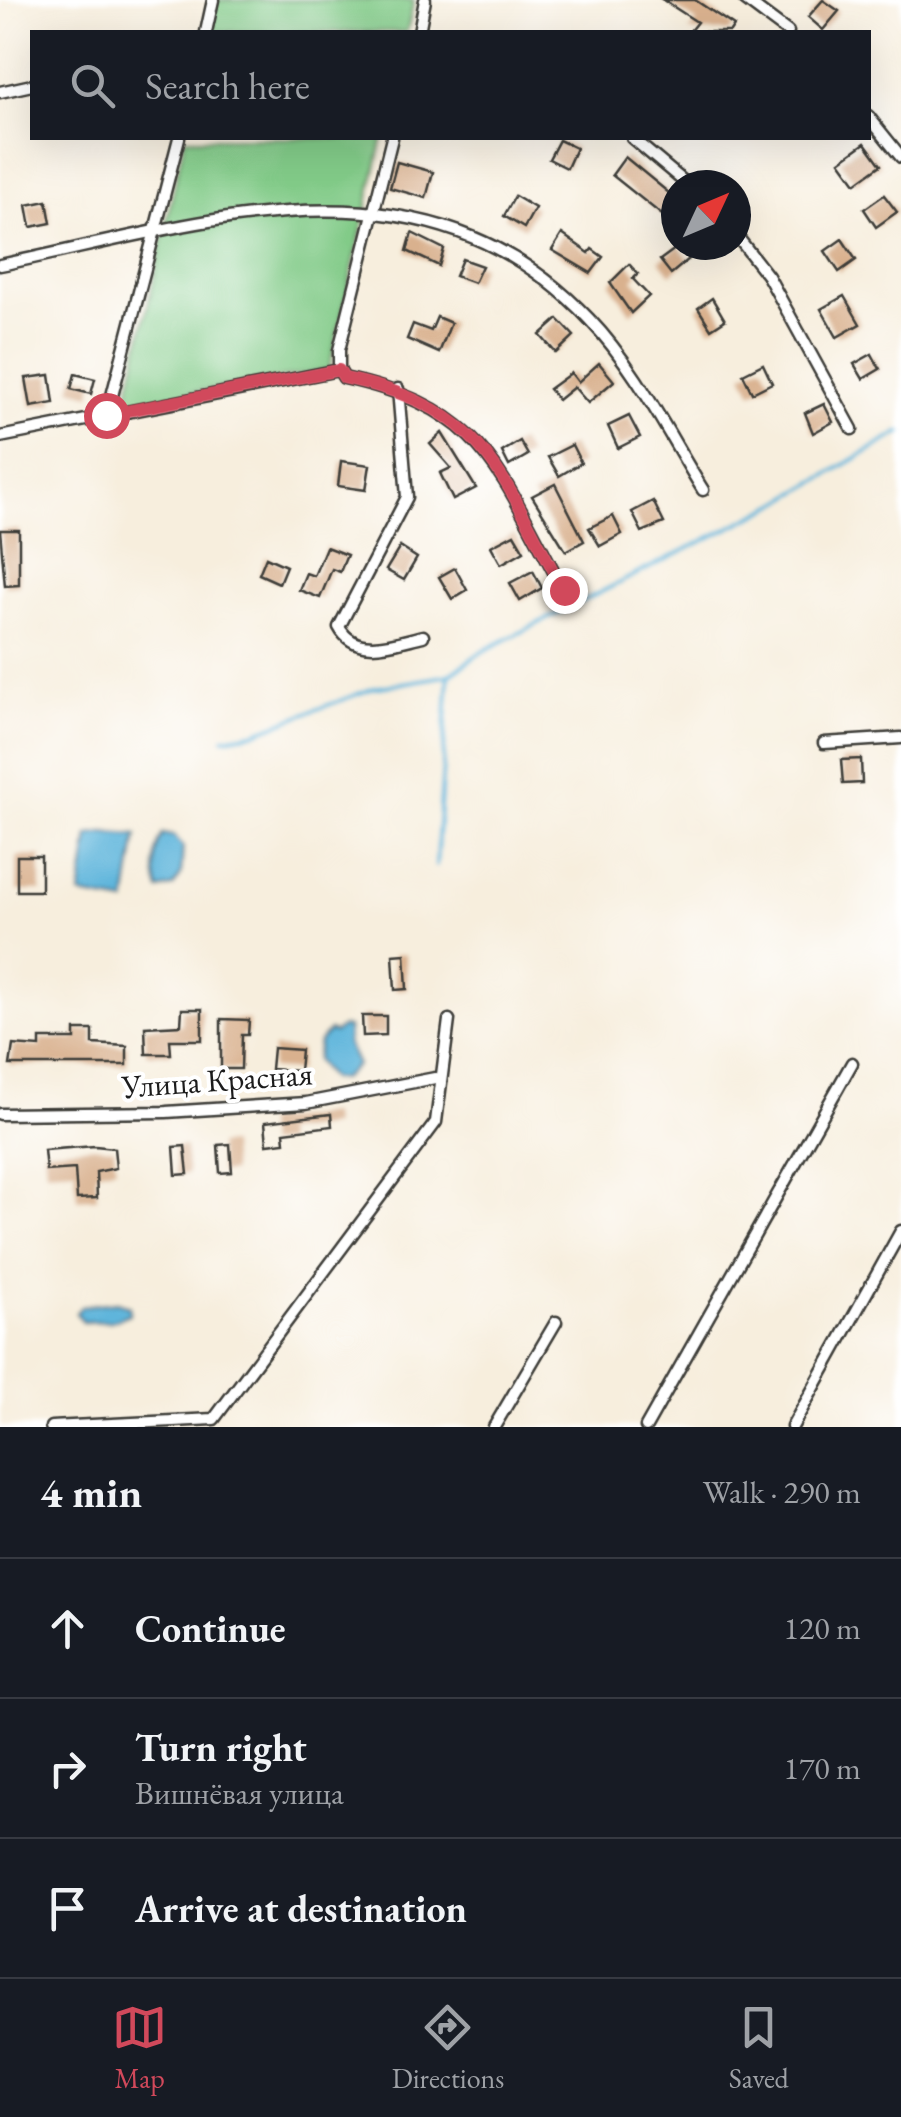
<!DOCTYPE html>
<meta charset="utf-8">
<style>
:root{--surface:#171b24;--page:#242831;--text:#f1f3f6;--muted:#9ea1a6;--line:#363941;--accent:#d1495b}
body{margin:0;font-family:"EB Garamond",serif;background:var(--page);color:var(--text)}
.compass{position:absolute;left:661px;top:170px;width:90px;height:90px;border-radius:50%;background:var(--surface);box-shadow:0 10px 40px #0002;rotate:46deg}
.stop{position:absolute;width:30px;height:30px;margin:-22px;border:8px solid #d1495b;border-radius:50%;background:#fff}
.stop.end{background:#d1495b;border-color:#fff;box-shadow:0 2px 10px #0008}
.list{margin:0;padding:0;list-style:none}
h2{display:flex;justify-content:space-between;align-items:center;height:130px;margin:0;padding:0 40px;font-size:42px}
h2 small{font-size:32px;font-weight:400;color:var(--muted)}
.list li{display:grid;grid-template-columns:65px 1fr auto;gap:30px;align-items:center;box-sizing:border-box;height:140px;padding:0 40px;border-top:2px solid var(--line)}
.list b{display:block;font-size:38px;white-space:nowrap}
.list p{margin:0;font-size:32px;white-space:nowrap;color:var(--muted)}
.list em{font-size:32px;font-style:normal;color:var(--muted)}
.icon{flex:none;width:55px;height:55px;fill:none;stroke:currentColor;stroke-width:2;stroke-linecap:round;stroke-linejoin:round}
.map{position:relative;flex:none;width:901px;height:1427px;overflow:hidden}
.search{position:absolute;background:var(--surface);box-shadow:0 10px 40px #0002;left:30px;right:30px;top:30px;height:110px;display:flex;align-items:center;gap:25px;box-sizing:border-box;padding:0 35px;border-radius:0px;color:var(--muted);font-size:38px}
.sheet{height:550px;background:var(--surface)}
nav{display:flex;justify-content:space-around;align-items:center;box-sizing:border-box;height:140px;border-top:2px solid var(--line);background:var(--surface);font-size:28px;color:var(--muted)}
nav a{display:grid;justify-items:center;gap:5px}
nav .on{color:var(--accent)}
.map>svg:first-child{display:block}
.green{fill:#82cb88;stroke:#4f7452;stroke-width:2.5}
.water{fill:#5eb5db;stroke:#3d687c;stroke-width:2.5}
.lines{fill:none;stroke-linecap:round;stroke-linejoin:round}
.stream{stroke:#5eb5db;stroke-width:4}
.building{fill:#d9b18e}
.minor-casing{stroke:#3d3c39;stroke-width:15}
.minor{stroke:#fff;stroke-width:10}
.route{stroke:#d1495b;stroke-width:12}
.labels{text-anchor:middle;stroke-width:8;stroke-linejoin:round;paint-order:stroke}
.street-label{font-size:32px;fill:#1c1c1c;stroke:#fff}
</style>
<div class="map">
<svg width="901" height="1427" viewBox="0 0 901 1427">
<rect width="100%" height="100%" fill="#fff"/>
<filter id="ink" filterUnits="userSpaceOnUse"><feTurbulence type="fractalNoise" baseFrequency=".01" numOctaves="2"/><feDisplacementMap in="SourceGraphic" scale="20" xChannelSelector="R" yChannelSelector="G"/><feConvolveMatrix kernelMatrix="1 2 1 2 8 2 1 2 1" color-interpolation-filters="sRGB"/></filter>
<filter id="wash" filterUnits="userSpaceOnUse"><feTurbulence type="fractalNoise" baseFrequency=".0048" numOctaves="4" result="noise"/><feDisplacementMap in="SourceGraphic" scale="40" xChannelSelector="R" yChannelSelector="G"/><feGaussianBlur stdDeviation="2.25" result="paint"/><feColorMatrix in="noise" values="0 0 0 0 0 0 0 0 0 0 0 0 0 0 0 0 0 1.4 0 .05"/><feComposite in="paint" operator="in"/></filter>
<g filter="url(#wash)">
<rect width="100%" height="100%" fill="#f7eedd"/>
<g class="green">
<polygon points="216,0 414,0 407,32 209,32"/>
<polygon points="185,138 383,138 329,370 126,403"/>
</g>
<g class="water">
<polygon points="103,833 137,835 126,903 80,895 89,835"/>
<path d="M163,834L174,836L183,846L181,875L173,887L159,890C153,872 153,851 163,834Z"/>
<polygon points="342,1027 348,1028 347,1044 357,1065 342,1079 330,1079 316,1060 319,1042 329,1031 334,1033"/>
<polygon points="117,1302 129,1306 129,1314 111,1321 83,1322 76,1313 81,1306"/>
</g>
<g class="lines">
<g class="stream">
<polyline points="224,738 253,733 374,688 449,675"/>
<polyline points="436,866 449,675 483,651 777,504 901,432"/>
</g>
</g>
<g id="blocks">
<g class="building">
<polygon points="663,0 695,0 734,26 730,32 689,32 697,22"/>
<polygon points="823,0 839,11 823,30 808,17"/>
<polygon points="559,140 576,148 567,168 549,159"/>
<polygon points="865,143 881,165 856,183 840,161"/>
<polygon points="625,157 675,198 662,215 612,175"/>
<polygon points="397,162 433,172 426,198 390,188"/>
<polygon points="884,195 897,212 876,227 864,209"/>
<polygon points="515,196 535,208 524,228 504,216"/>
<polygon points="47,201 51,223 31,227 27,205"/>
<polygon points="412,233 444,249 439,266 407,251"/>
<polygon points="562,234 589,253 592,249 603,257 591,273 552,250"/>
<polygon points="842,239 856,260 839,272 825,251"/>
<polygon points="679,246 689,259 671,274 660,260"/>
<polygon points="462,259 482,266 474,283 455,276"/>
<polygon points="629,264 638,274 633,279 649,296 631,313 610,283"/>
<polygon points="844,296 860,324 837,337 821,309"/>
<polygon points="712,298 725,320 711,329 698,308"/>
<polygon points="437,317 451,323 439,353 407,339 413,324 431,331"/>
<polygon points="558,319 574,336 556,353 540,335"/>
<polygon points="872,354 880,369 863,379 854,364"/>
<polygon points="599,363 614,381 588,403 574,387 558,400 549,389 571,373 578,382"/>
<polygon points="763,364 772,383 752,393 743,374"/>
<polygon points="75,374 95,379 91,394 71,389"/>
<polygon points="50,375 54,403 31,407 26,378"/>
<polygon points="824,404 833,422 813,433 805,413"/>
<polygon points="629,416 640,437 618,448 608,426"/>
<polygon points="442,433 476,488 453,500 440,473 451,468 430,444"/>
<polygon points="520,441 528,455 509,466 502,452"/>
<polygon points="572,445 581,463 559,476 548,457"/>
<polygon points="341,461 370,465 366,490 338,486"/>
<polygon points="555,484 584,541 566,551 532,496"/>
<polygon points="653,501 664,523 642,532 632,512"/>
<polygon points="613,516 622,534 600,546 589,528"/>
<polygon points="0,530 19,530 19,585 5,586"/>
<polygon points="514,534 524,551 501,564 491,546"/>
<polygon points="326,547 347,555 340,572 332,569 320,598 299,590 306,573 314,576"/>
<polygon points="400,547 417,558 404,580 386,570"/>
<polygon points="266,557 286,566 279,583 259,574"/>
<polygon points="455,568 467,590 452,599 439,577"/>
<polygon points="533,571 542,588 520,601 510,583"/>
<polygon points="861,759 862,783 843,784 841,760"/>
<rect x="17" y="856" width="24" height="35"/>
<polygon points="405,954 407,989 395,990 393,955"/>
<polygon points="182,1009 202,1009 202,1040 170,1040 171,1054 146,1054 145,1027 181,1025"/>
<polygon points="362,1016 386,1016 386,1035 363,1036"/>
<polygon points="221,1019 249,1020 248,1035 242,1035 241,1069 221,1069"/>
<polygon points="75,1030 93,1030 93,1044 127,1046 127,1065 10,1065 13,1045 40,1047 40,1039 75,1039"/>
<polygon points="273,1048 301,1050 299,1071 271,1069"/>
<polygon points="331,1114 332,1126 284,1132 285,1142 267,1144 265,1122"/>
<polygon points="230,1144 232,1172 220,1173 218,1145"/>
<polygon points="95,1146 114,1148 116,1168 96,1172 97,1198 77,1199 75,1169 46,1171 44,1150"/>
<polygon points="185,1146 188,1174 176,1175 174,1147"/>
</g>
</g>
</g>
<g filter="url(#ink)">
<use href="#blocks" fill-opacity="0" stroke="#3d3c39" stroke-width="2.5"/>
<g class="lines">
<defs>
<g id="minor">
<polyline points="745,0 788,32"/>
<polyline points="206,32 213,0"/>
<polyline points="419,32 425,0"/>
<polyline points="0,92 32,85"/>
<polyline points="868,116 901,157"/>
<polyline points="632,138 688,185"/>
<polyline points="736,235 768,276 852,429"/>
<path d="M0,265C203,223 424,144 589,319C636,368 667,432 703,490"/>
<path d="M339,370L344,378C489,409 498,473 564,590"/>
<polyline points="339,370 339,350 392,138"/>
<path d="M398,389L407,497L339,627C356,659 396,642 423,636"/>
<polyline points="107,415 179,138"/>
<polyline points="0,437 339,370"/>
<polyline points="824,743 901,738"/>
<polyline points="0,1114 166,1112 306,1103 435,1078"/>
<polyline points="51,1427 214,1419 436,1122 449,1020"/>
<polyline points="494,1427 556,1322"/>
<polyline points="646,1427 852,1063"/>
<polyline points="792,1427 901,1231"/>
</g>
</defs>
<use href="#minor" class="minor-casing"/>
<use href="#minor" class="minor"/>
</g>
</g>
<g class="lines" filter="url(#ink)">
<path class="route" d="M106,415L339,370L344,378C489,408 498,473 564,590"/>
</g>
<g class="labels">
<g class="street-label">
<text transform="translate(217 1080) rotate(-4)" y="11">Улица Красная</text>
</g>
</g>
</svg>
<svg class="compass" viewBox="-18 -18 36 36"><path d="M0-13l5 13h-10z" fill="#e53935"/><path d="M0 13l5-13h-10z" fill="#9ea1a6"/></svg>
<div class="stop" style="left:106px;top:415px"></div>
<div class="stop end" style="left:564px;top:590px"></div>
<div class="search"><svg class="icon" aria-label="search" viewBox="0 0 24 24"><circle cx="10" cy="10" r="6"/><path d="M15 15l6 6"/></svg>Search here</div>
</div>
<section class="sheet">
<h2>4 min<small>Walk · 290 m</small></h2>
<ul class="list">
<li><svg class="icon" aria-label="ahead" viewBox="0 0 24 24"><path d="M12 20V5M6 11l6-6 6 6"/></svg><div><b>Continue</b></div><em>120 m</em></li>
<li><svg class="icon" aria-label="right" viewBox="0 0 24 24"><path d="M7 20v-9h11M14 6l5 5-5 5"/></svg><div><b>Turn right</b><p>Вишнёвая улица</p></div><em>170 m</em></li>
<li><svg class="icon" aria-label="arrive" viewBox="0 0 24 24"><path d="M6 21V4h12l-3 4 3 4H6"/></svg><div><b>Arrive at destination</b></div></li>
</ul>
</section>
<nav>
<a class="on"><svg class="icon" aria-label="map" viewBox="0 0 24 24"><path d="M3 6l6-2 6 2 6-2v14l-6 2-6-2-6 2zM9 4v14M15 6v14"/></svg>Map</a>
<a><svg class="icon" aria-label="directions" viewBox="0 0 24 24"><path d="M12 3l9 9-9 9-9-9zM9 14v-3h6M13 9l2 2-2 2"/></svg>Directions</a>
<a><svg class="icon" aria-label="saved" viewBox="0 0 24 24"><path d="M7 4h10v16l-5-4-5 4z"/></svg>Saved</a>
</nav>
